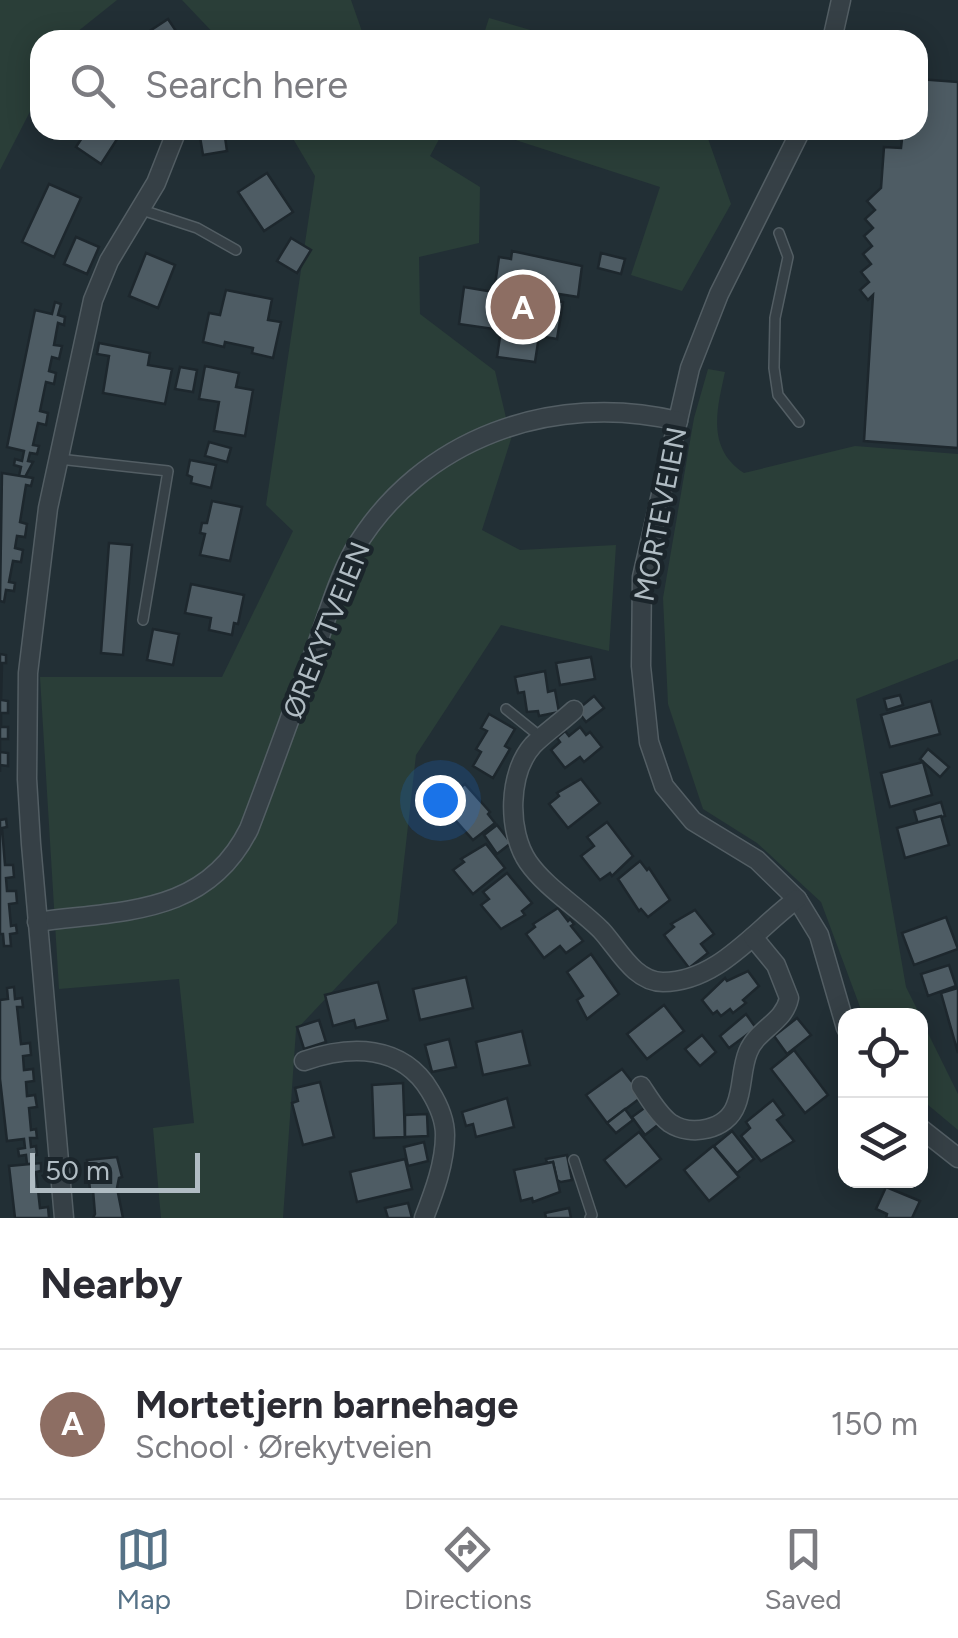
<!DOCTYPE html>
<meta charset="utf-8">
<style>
:root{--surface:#fff;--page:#f7f7f7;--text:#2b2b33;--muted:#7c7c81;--line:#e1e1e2;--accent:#567287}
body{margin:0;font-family:Figtree,sans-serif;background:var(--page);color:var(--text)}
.controls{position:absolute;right:30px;bottom:30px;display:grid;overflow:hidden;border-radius:20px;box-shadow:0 5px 25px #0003}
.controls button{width:90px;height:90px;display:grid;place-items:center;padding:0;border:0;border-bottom:2px solid var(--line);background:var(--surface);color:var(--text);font:50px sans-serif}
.scale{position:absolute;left:30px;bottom:25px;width:170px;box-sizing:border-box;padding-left:10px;border:5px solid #b0bcc3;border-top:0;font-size:28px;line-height:35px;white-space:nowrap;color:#b0bcc3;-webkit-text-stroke:8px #1b252b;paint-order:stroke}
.you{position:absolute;left:440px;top:800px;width:35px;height:35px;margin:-25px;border:8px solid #fff;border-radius:50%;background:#1a73e8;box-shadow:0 0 0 15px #1a73e833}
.badge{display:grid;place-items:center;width:65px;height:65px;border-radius:50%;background:var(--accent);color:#fff;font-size:32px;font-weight:700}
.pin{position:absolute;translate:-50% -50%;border:5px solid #fff;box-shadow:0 2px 10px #0006}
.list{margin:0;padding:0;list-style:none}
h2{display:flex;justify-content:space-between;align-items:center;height:130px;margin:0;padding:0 40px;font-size:42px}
h2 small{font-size:32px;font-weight:400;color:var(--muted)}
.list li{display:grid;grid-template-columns:65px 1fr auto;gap:30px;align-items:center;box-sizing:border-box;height:150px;padding:0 40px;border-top:2px solid var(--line)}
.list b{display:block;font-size:38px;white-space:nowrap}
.list p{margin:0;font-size:32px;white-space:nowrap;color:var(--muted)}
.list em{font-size:32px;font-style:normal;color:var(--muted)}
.icon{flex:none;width:55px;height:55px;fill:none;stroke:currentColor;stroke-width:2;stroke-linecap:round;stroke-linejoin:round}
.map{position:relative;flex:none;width:958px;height:1218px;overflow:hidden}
.search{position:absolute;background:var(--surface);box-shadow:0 5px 25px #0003;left:30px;right:30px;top:30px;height:110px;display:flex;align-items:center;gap:25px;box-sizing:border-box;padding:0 35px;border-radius:30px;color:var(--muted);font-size:38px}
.sheet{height:280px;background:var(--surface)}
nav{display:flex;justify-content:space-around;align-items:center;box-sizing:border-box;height:140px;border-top:2px solid var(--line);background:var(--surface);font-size:28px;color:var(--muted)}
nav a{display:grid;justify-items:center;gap:5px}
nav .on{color:var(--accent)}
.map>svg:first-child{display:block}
.green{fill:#2a3e38}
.building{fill:#4e5c64;stroke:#1d272d;stroke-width:2.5}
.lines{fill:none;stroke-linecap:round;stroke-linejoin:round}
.lane-casing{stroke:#535e64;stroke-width:12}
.street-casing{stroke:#535e64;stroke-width:21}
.lane{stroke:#364046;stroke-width:9}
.street{stroke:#364046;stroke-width:18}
.labels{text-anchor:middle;stroke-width:9;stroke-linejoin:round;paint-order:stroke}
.street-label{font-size:28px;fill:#b0bcc3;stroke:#1b252b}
</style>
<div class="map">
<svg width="958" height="1218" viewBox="0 0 958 1218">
<rect width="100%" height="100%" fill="#222f35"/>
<g class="green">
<polygon points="0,0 117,0 67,40 40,40 40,92 0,170"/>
<polygon points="182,0 351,0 365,40 220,40"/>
<polygon points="489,18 565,40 482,40"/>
<polygon points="288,130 444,130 430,156 480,187 479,243 419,257 420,314 495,371 511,439 482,530 520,550 616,545 609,651 501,625 416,755 397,923 296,1030 283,1218 161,1218 153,1128 194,1123 179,979 59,989 40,677 222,677 293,531 266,505 315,176"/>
<polygon points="485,130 595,130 611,135 616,130 705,130 731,204 682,291 631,275 660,187"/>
<path d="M708,369L725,372C717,409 706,448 744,473L855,446L958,454V659L856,699L906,987L920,1015H863L821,902L757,843L703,809L668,704L663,598L694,418Z"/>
<polygon points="920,1017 958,1094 958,1130 921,1099"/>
</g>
<g class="building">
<polygon points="168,19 182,40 136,40"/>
<polygon points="918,79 958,82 958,448 864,441 873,295 868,300 860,290 869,282 861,272 871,264 863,254 872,246 864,236 873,228 865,219 875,210 867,201 881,188 884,147 901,148 903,130 918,130"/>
<polygon points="87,130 123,130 101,164 76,147"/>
<polygon points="224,130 227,151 203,155 199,131"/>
<polygon points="267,173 293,212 264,231 238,192"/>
<polygon points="49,184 81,198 54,257 22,242"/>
<polygon points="76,237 99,247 87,274 64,264"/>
<polygon points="291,238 311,250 297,273 277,261"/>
<polygon points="512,251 582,266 578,297 546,292 545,300 563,302 557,339 539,336 535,362 497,357 501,330 459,324 464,287 494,292 499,257 511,259"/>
<polygon points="146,253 175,265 158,308 129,296"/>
<polygon points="601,253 625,259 621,274 598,268"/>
<polygon points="226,290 272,299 268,320 281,322 273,358 252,353 253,348 225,342 224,347 203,342 209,313 220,315"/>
<polygon points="55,302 61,304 58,315 65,317 64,325 58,323 54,345 62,346 59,359 52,357 49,371 56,373 54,384 46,382 40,411 48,413 46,425 38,423 33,445 39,446 37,454 30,453 28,461 33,462 25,477 19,476 21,467 14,465 15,459 22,461 24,451 7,447 35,310 52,314"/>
<polygon points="99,343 150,353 148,365 172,369 165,404 103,393 109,356 97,354"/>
<polygon points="205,366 239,373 236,387 253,390 245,436 214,431 219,402 199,399"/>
<polygon points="180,367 197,370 193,392 175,389"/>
<polygon points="209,442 231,448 227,462 205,456"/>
<polygon points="190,460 216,465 211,488 191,483 192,477 187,475"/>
<polygon points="2,473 33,478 31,486 26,485 20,522 27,524 25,537 17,536 15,548 23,550 21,562 13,561 9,582 15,583 14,591 6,590 4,602 0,601"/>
<polygon points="212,501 242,507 230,561 200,555 205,534 200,533 202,523 207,523"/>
<polygon points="109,543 132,545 123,655 101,653"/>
<polygon points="191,584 244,595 238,624 234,623 232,635 209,630 211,618 185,613"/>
<polygon points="153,629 179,634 173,665 147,660"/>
<polygon points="0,654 6,655 6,663 2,663 1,700 8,701 8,713 1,713 1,727 8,727 8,739 0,739 0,752 8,753 8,766 0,765 0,772"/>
<polygon points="591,657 595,679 560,685 556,663"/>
<polygon points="545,671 548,692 555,690 559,712 539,716 538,711 527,712 524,692 518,693 515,677"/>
<polygon points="900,695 903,705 887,710 884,699"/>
<polygon points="594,696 604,708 586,722 577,710"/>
<polygon points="931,701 940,734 890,747 881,715"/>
<polygon points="489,714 515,729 505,746 510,749 493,778 473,766 481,752 476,749 487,731 481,728"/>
<polygon points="580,727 586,735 590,732 602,747 584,762 580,757 565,768 551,750 560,742 557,738 565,731 569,736"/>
<polygon points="928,749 949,767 940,777 920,759"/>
<polygon points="923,762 932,795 890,807 881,773"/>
<polygon points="581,779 600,803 568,828 549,804 559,796 557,793"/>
<polygon points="465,784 490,812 488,814 495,823 473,840 447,811 443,801"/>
<polygon points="941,802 945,816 918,824 914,810"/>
<polygon points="941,816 949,845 905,858 897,828"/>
<polygon points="6,819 7,827 2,828 5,865 13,865 14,877 6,878 7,891 16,891 17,903 9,904 11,926 16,925 17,933 10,934 11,946 4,946 3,934 0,934 0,820"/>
<polygon points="607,822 633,856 612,876 610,873 600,880 581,856 594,846 587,837"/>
<polygon points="497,825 511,843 497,854 484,835"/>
<polygon points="486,844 505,868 473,894 453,870 464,862 461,859"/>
<polygon points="640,861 647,870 649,868 670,900 648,917 641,909 639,911 618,879"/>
<polygon points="507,873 532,903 522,911 525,915 501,929 481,905 489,899 483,892"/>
<polygon points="558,908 568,921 570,919 574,924 571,926 583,941 566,953 560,946 544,958 526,934 535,927 533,924"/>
<polygon points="695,910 714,934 701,944 708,953 689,968 664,935 674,927 671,924"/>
<polygon points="946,917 958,949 914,965 902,933"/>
<polygon points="591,954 619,994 587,1019 577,1000 583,996 567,972"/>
<polygon points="949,965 956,986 928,996 921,974"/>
<polygon points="748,971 759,986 743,1000 746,1003 733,1013 730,1009 721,1016 717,1011 713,1014 702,1000 725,978 727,981"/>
<polygon points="466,977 473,1008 420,1020 413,989"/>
<polygon points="378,982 388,1020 356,1028 354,1020 333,1026 325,995"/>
<polygon points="14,987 15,999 22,998 23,1007 17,1007 21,1044 30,1043 31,1055 23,1056 24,1070 33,1069 34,1081 26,1082 27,1096 35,1095 37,1107 29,1108 31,1130 36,1129 37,1138 30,1138 31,1147 36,1146 37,1155 32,1156 33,1164 27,1164 26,1155 19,1156 18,1149 25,1148 24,1139 7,1141 0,1079 0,1000 8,999 7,988"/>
<polygon points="958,988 958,1053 941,993"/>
<polygon points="664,1005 684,1031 647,1059 627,1034"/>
<polygon points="746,1014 756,1028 729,1048 720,1036"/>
<polygon points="797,1018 811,1035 787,1054 774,1036"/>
<polygon points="319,1020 326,1042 304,1049 297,1027"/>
<polygon points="522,1031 530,1065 483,1075 476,1042"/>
<polygon points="702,1035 716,1052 700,1066 685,1049"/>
<polygon points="449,1039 456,1067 432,1072 425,1045"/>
<polygon points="794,1050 828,1095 805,1113 771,1069"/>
<polygon points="622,1069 643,1096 607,1123 586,1095"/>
<polygon points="320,1082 334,1137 303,1145 292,1103 298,1101 295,1088"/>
<polygon points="403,1083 405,1137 374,1138 372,1085"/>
<polygon points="507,1098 514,1127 476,1137 473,1124 466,1126 462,1112"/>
<polygon points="773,1100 784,1115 777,1120 794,1141 761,1161 741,1136 750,1128 746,1122"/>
<polygon points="650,1104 663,1121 645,1135 632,1117"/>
<polygon points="625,1109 633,1120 616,1133 607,1123"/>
<polygon points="427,1114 428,1136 405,1137 405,1115"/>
<polygon points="732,1131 754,1159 737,1173 714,1146"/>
<polygon points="639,1132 661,1159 626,1187 604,1160"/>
<polygon points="424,1142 428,1161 408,1166 404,1147"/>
<polygon points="713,1146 739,1177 709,1201 684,1170"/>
<polygon points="567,1155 572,1180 561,1182 557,1180 553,1162 547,1163 546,1159"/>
<polygon points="117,1157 122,1177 119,1178 117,1188 123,1218 93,1218 95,1214 93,1190 90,1190 87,1160"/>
<polygon points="405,1159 412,1189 357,1202 350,1172"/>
<polygon points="553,1162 560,1192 533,1202 532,1198 521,1201 514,1170"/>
<polygon points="41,1163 41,1171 36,1172 40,1208 48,1207 49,1218 15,1218 9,1166"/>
<polygon points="886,1187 920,1201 912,1218 886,1218 887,1214 876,1209"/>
<polygon points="408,1203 412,1218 388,1218 385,1208"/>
<polygon points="569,1208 571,1218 546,1218 545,1213"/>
</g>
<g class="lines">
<defs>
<g id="lane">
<polyline points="142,210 197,228 236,250"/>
<polyline points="779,233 788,257 775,318 774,368 778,395 799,422"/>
<polyline points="59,459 168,471 143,620"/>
<polyline points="506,709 542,738"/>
<polyline points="574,1160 592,1215 590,1218"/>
</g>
<g id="street">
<polyline points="832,40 841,0"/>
<polyline points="801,130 719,294 690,368 642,577 641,666 649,742 664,786 693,821 757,860 797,899 819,935 846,1028"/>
<path d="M574,710C561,722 545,733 533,745C508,773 507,831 528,862C546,888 578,907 601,930C618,948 634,982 663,982C718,982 756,929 797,899"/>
<path d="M37,922C122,910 206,916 249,829C272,769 293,709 315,650C327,617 337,581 354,550C420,438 554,391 678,421"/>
<path d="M304,1061C350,1045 402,1044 430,1091C438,1104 445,1118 445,1135C445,1163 434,1192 424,1218"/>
<path d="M641,1086C649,1098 658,1114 670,1123C691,1137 727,1130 736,1105C743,1088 741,1069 748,1052C757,1029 784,1023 789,998L776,965L753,937"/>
<polyline points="920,1128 958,1158"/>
<polyline points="64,1218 31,844 27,779 28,673 48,508 93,300 109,261 156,183 177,130"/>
</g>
</defs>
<use href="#lane" class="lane-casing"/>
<use href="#street" class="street-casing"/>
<use href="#lane" class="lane"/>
<use href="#street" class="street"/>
</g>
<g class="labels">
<g class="street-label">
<text transform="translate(660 514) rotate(-79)" y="10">MORTEVEIEN</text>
<text transform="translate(326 630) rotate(-68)" y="10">ØREKYTVEIEN</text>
</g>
</g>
</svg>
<div class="controls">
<button><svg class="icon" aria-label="locate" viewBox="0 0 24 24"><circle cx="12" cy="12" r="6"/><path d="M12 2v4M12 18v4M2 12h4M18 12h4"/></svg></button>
<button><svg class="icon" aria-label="layers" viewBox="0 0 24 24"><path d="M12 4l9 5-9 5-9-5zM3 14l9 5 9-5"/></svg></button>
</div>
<div class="scale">50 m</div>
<div class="you"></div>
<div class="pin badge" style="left:523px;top:307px;background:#8d6e63">A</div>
<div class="search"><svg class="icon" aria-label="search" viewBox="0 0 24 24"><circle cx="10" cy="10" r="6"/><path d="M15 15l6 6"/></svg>Search here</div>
</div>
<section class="sheet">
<h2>Nearby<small></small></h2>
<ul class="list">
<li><span class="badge" style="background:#8d6e63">A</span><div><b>Mortetjern barnehage</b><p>School · Ørekytveien</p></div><em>150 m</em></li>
</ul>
</section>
<nav>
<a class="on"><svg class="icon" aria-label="map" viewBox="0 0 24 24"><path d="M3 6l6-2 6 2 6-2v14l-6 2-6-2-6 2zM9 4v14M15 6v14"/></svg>Map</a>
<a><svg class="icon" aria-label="directions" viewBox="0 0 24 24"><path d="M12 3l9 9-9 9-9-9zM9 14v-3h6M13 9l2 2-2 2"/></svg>Directions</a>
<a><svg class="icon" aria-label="saved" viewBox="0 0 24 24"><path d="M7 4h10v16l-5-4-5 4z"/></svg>Saved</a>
</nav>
